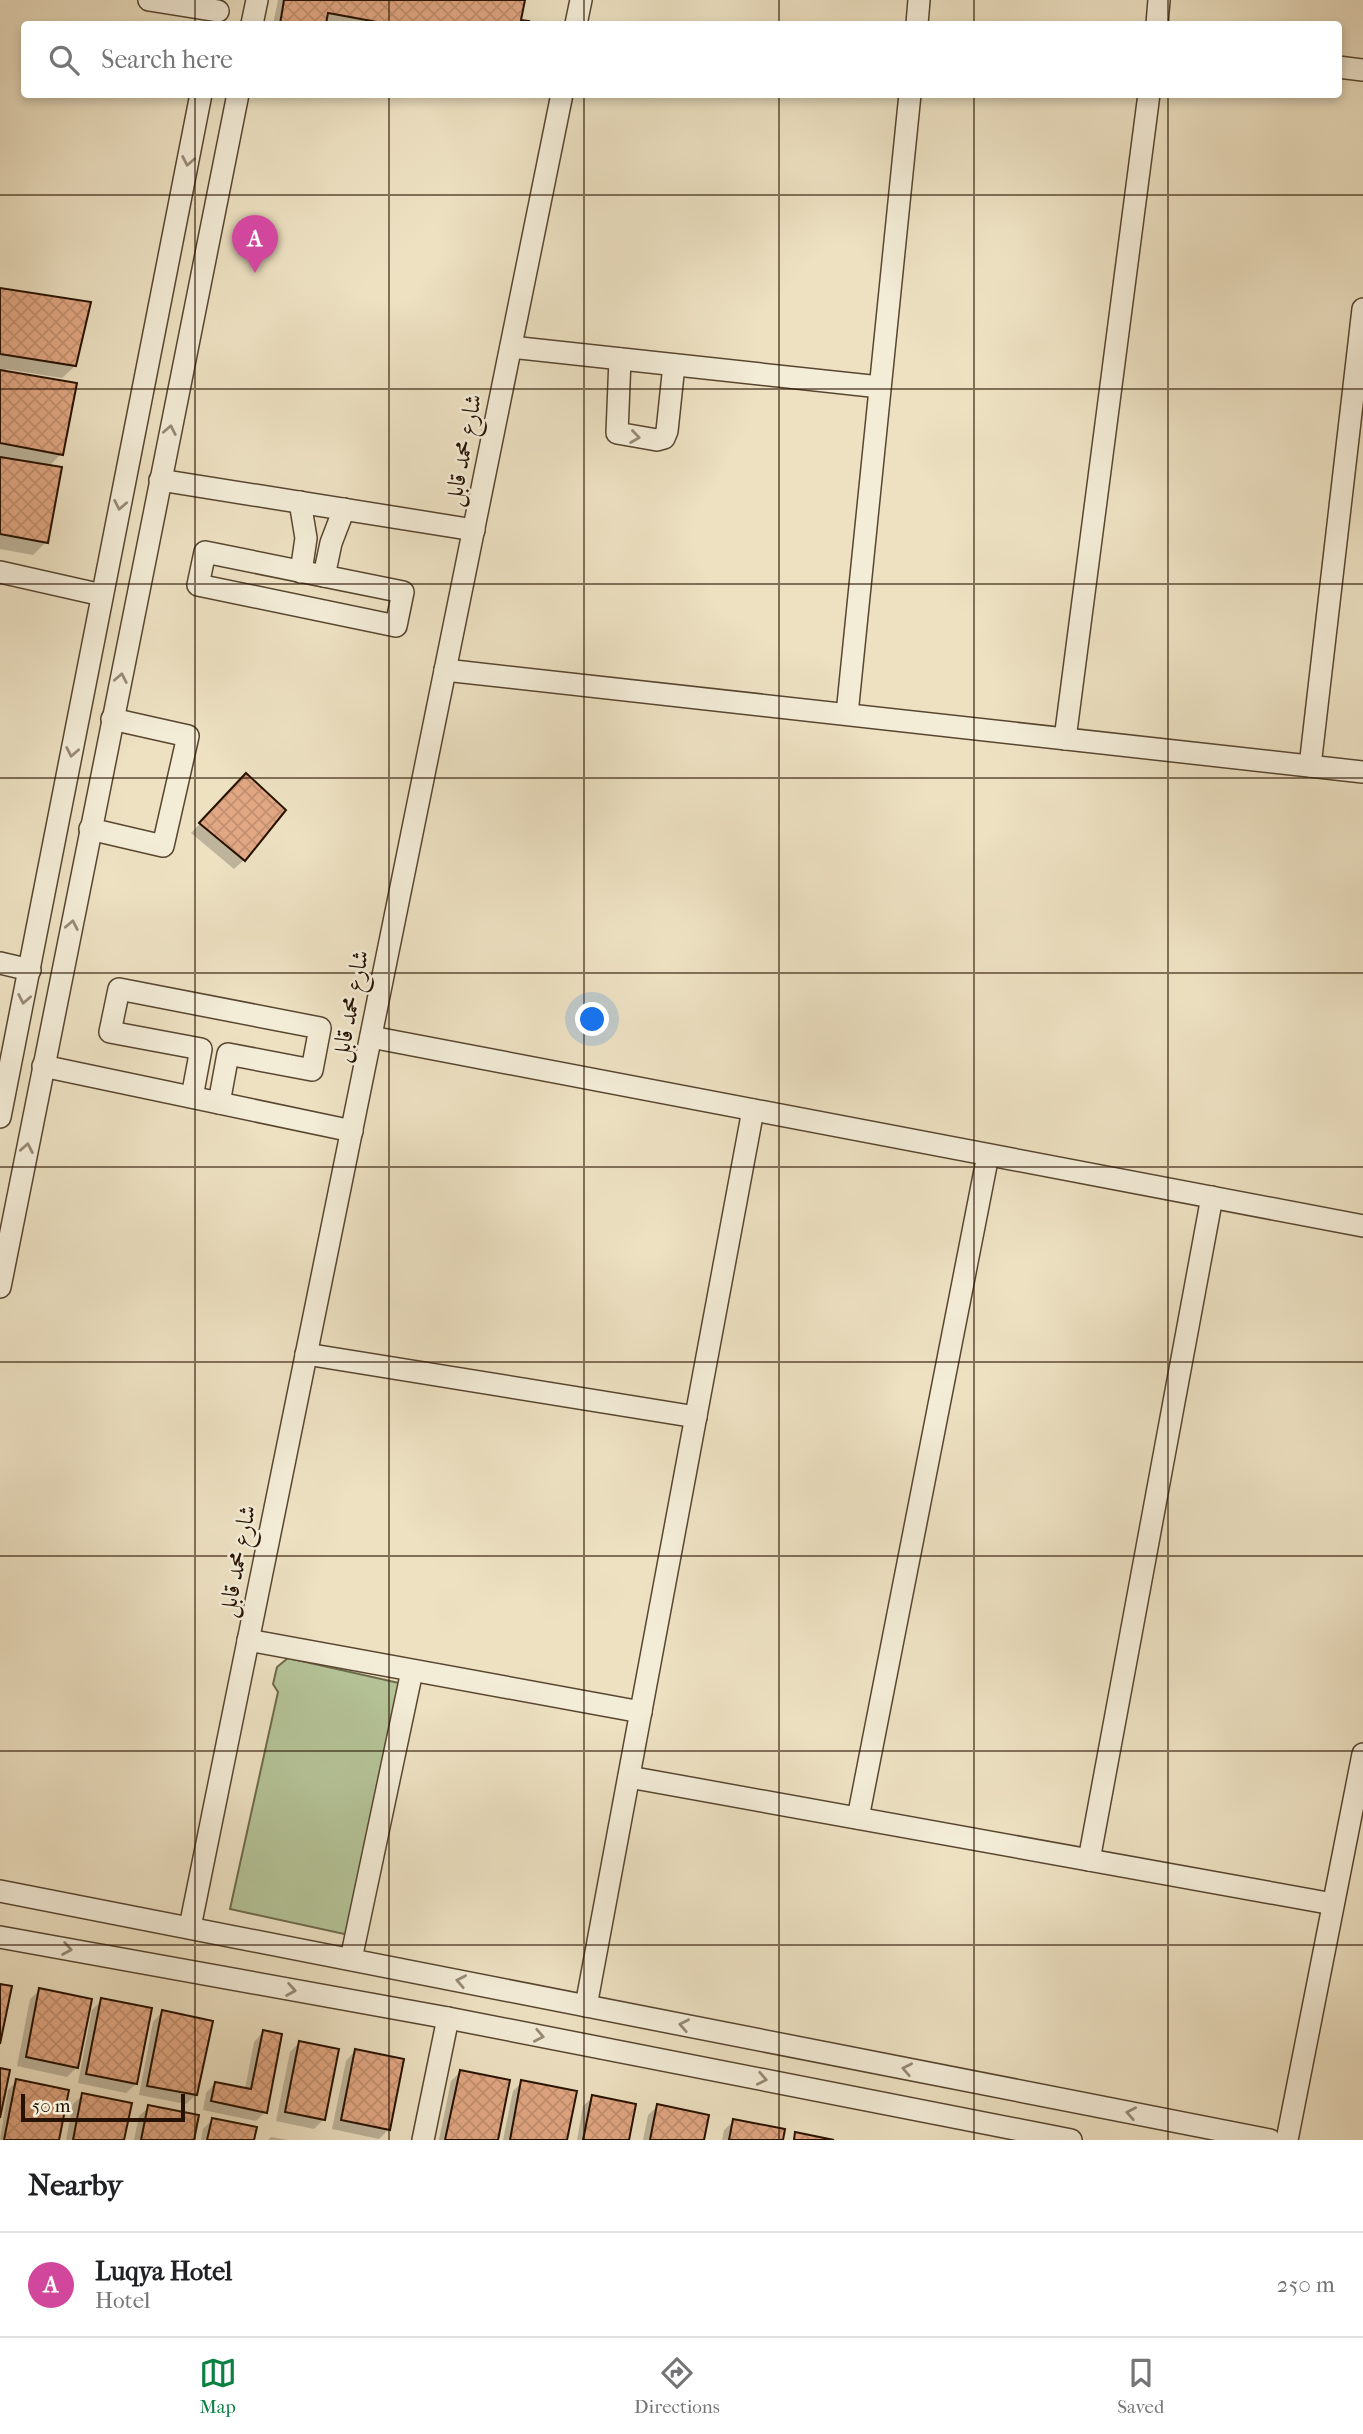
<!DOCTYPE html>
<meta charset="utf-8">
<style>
:root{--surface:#fff;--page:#f6f6f6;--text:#202124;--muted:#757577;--line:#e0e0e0;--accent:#0b8043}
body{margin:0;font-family:"IM FELL French Canon",Amiri,serif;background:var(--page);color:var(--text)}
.scale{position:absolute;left:21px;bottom:18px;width:164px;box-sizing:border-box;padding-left:7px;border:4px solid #271200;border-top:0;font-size:19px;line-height:24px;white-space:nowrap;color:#271200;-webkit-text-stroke:5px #f3ecd7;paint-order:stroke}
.you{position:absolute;left:593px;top:1020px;width:24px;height:24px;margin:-18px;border:5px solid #fff;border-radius:50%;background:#1a73e8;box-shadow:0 0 0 10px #1a73e833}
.badge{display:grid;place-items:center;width:46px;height:46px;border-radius:50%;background:var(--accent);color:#fff;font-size:23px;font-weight:700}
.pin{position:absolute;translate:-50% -58px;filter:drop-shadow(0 2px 4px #0008)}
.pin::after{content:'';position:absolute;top:37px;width:24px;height:21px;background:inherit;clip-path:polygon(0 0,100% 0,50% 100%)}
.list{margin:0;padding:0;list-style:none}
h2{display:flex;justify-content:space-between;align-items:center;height:91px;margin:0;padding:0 28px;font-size:30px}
h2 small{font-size:23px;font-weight:400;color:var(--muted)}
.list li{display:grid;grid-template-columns:46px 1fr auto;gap:21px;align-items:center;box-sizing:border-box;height:105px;padding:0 28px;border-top:2px solid var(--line)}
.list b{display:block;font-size:26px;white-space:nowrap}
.list p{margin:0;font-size:23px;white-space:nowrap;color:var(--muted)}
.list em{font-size:23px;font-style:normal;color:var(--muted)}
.icon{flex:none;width:38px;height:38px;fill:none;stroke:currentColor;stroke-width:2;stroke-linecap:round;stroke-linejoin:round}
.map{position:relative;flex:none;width:1363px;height:2140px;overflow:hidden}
.search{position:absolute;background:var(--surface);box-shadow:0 4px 10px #0003;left:21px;right:21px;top:21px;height:77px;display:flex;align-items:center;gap:18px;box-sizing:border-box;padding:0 24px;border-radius:7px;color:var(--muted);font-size:26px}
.sheet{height:196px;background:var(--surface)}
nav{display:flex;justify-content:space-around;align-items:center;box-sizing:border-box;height:98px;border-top:2px solid var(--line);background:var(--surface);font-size:19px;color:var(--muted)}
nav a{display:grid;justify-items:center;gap:4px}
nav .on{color:var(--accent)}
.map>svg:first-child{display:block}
.park{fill:#b4c397;stroke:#6e6a4c;stroke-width:2}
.shadow{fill:#0003}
.building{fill:url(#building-cross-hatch);stroke:#271200;stroke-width:2}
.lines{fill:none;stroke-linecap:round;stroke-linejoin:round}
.minor-casing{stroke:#584630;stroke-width:24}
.minor{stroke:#f3ecd7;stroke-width:21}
.oneway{stroke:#978a76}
.grid{fill:none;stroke:#271200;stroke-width:2;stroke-opacity:0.55}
.labels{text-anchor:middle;stroke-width:5;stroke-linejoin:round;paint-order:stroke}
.street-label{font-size:24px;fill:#271200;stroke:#f3ecd7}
</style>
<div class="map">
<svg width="1363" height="2140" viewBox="0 0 1363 2140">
<defs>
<pattern id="building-cross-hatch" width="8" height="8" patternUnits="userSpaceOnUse" patternTransform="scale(1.75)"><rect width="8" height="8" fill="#e2a884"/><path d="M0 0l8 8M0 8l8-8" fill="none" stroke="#c29070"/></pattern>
</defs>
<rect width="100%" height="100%" fill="#ede1c2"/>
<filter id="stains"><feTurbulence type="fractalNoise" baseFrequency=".00286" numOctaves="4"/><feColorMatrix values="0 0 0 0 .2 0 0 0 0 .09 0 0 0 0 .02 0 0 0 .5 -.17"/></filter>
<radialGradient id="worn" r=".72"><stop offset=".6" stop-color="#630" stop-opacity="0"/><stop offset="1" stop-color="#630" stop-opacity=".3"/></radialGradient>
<polygon class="park" points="288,1658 399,1683 354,1929 344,1934 230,1909 278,1692 273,1684 277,1667"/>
<g class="shadow">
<polygon points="278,0 523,0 519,21 527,23 273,24"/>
<polygon points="0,290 75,366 62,378 6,369 61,454 48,467 46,542 33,555 0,549"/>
<polygon points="246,776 244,860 234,869 191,833"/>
<polygon points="40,1990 77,2067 67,2077 17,2066 30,1999"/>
<polygon points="102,2000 136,2084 126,2093 78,2083 92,2010"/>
<polygon points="162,2012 196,2095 186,2104 139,2095 153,2022"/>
<polygon points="263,2032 265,2112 256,2121 203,2110 206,2093 215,2083 245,2089 254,2042"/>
<polygon points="299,2043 323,2120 314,2129 276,2121 290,2052"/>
<polygon points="355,2051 389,2129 379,2139 332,2129 346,2061"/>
<polygon points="460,2072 496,2140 439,2140 451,2081"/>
<polygon points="17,2081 57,2140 0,2140 8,2090"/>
<polygon points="522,2082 565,2140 503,2140 513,2091"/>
<polygon points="83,2095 122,2140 66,2140 73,2104"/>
<polygon points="593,2097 627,2140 577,2140 583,2106"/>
<polygon points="658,2106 703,2140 643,2140 648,2115"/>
<polygon points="149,2107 192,2140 134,2140 139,2116"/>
<polygon points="212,2120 252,2140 201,2140 203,2129"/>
<polygon points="734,2121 781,2140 722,2140 724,2130"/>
<polygon points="271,2137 288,2140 268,2140"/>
</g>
<g class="building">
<polygon points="284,0 525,0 521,20 529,21 528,24 388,24 328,13 326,24 280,24"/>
<polygon points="0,288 91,302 76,366 0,354"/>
<polygon points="0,370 77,383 63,455 0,443"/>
<polygon points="0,457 62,467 48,543 0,534"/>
<polygon points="246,773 286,810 245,861 199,823"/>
<polygon points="0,1984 12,1986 0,2044"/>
<polygon points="39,1988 92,1999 78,2068 26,2057"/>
<polygon points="101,1998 152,2008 137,2084 86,2074"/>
<polygon points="162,2010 213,2021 197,2095 147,2086"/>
<polygon points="263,2030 282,2034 267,2113 211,2101 215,2082 251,2089"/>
<polygon points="299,2041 339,2049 325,2120 285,2112"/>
<polygon points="355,2049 404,2059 390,2130 341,2120"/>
<polygon points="0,2068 10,2070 0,2118"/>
<polygon points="460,2070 510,2080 498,2140 445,2140"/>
<polygon points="16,2079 69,2090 59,2140 4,2140"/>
<polygon points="521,2080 577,2091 567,2140 510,2140"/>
<polygon points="82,2093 132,2103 124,2140 73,2140"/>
<polygon points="592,2095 636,2104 629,2140 583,2140"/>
<polygon points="657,2104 709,2115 704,2140 650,2140"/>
<polygon points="148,2105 199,2115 194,2140 141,2140"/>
<polygon points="212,2118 257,2127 254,2140 207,2140"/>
<polygon points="733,2119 785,2129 783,2140 729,2140"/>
<polygon points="795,2132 834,2140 794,2140"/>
</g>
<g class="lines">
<defs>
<g id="minor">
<polyline points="149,0 218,11"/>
<polyline points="252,24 257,0"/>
<polyline points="576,24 581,0"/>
<polyline points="917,24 919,0"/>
<polyline points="1157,24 1159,0"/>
<polyline points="1338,67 1363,70"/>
<polyline points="511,347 880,387"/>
<polyline points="620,359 617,433 657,440 664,438 667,431 674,365"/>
<polyline points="160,480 474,530"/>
<polyline points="300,502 306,538 301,572"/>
<polygon points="205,552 403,592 396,626 198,585"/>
<polyline points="0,572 102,595"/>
<polyline points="324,576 331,543 344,509"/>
<polyline points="445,670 1363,772"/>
<polyline points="847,714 910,94"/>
<polyline points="1065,739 1149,94"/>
<polyline points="1310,766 1363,309"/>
<polyline points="90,829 163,846 188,736 112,719"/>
<polyline points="0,963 30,970"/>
<polyline points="371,1037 1363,1226"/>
<polyline points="43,1066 352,1131"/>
<polyline points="192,1097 201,1049 110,1032 119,989 320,1028 312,1070 228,1054 219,1103"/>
<polyline points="0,1117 201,94"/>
<polyline points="0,1287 238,94"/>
<polyline points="306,1354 696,1417"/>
<polyline points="248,1640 641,1712"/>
<polyline points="629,1777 1333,1904"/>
<polyline points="858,1818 988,1155"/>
<polyline points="1089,1860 1212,1197"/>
<polyline points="0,1891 1270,2140"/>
<polyline points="190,1927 562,94"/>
<polyline points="0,1937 448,2018 1071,2140"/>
<polyline points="351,1959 412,1671"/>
<polyline points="586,2006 753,1110"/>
<polyline points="423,2140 448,2018"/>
<polyline points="1287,2140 1363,1754"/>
</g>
</defs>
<use href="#minor" class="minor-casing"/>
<use href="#minor" class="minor"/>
</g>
<defs><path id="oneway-chevron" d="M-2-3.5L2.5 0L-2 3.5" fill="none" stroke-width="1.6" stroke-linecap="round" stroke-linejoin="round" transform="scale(1.75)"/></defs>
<g class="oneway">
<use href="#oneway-chevron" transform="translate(188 161) rotate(101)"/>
<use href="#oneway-chevron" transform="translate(170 430) rotate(-79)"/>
<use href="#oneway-chevron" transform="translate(635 437) rotate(8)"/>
<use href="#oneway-chevron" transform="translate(120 505) rotate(101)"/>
<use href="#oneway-chevron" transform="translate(121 678) rotate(-79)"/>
<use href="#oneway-chevron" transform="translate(72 752) rotate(101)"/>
<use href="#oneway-chevron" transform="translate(72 925) rotate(-79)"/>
<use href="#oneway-chevron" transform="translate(24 999) rotate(101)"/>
<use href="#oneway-chevron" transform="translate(27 1148) rotate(-79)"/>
<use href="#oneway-chevron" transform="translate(67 1949) rotate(10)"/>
<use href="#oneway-chevron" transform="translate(461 1981) rotate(-169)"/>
<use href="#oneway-chevron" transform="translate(291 1990) rotate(10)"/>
<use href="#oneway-chevron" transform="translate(684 2025) rotate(-169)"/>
<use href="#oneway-chevron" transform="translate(539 2036) rotate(11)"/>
<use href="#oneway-chevron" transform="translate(907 2069) rotate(-169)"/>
<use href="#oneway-chevron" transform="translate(762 2079) rotate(11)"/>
<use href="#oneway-chevron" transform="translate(1131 2113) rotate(-169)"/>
</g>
<path class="grid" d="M195,0V24M389,0V24M584,0V24M779,0V24M974,0V24M1168,0V24M195,94V2140M389,94V2140M584,94V2140M779,94V2140M974,94V2140M1168,94V2140M0,195H1363M0,389H1363M0,584H1363M0,778H1363M0,973H1363M0,1167H1363M0,1362H1363M0,1556H1363M0,1751H1363M0,1945H1363"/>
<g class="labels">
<g class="street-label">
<text transform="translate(463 450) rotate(-79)" y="8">شارع محمد قابل</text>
<text transform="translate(350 1006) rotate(-79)" y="8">شارع محمد قابل</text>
<text transform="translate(237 1561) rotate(-79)" y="8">شارع محمد قابل</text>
</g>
</g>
<rect width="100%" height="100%" filter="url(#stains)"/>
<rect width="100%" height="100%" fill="url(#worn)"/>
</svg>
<div class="scale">50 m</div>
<div class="you"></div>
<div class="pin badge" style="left:255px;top:273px;background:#d1479c">A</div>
<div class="search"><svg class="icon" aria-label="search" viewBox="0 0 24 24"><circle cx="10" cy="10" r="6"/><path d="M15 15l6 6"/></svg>Search here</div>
</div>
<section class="sheet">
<h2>Nearby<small></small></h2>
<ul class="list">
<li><span class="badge" style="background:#d1479c">A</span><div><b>Luqya Hotel</b><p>Hotel</p></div><em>250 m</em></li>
</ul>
</section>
<nav>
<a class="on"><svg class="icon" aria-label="map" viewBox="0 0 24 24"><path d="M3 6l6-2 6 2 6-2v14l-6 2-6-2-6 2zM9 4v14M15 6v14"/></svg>Map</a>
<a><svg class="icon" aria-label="directions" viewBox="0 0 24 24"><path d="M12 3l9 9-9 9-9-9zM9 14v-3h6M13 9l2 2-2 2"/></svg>Directions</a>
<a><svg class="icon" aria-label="saved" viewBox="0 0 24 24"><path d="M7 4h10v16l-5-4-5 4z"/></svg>Saved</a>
</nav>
